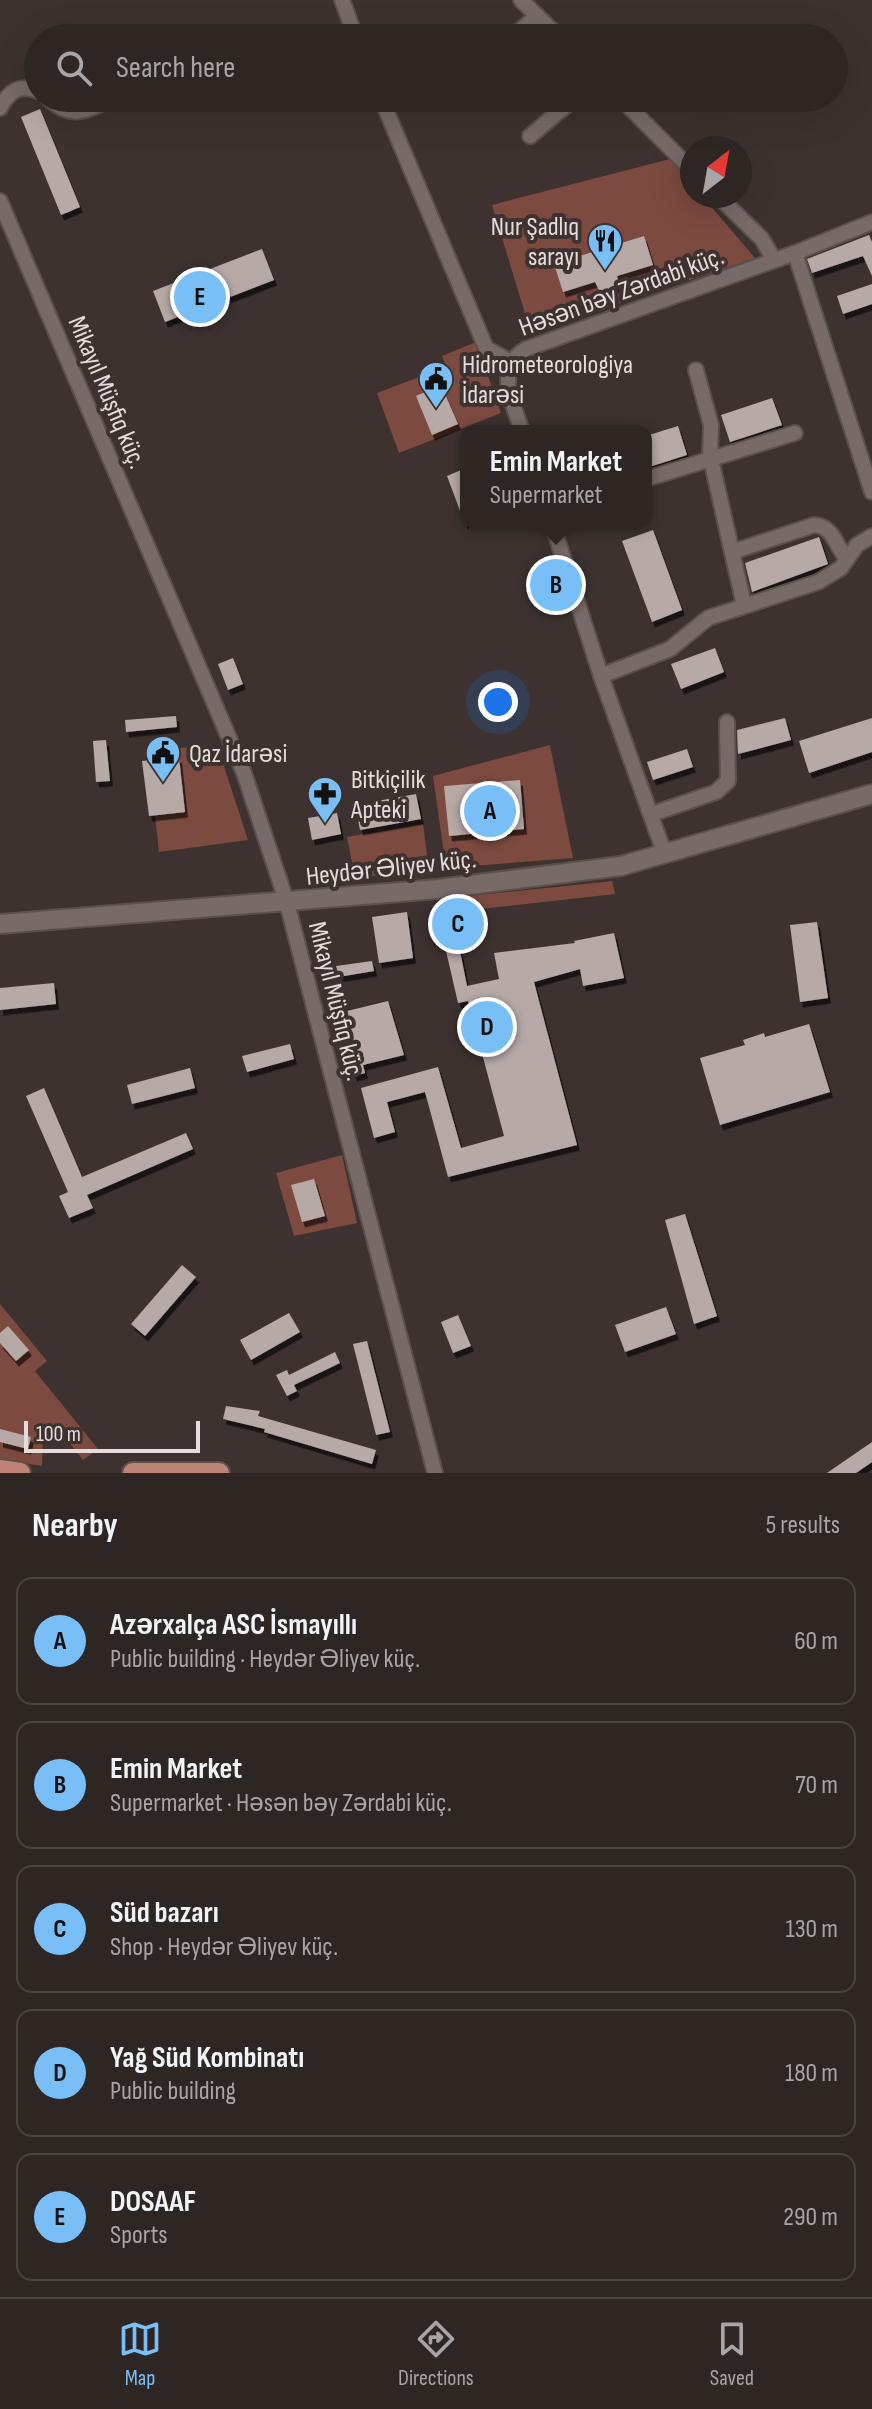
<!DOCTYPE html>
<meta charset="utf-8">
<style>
:root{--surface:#2e2623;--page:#3a3230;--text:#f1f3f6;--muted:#a7a5a6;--line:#494341;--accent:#78bff8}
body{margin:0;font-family:"Sofia Sans Condensed",sans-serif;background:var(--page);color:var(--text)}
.compass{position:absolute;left:680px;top:136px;width:72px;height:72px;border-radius:50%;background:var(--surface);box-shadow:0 8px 32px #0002;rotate:31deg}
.scale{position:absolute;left:24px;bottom:20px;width:176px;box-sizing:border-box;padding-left:8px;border:4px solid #e5dddb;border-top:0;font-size:22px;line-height:28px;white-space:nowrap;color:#e5dddb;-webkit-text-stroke:6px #3d322f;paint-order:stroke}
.you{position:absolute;left:498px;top:702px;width:28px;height:28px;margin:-20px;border:6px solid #fff;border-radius:50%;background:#1a73e8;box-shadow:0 0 0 12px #1a73e833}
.badge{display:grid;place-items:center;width:52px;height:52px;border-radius:50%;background:var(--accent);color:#111;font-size:26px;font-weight:700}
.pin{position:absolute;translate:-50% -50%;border:4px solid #fff;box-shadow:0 2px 8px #0006}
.popup{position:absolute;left:460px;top:425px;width:192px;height:104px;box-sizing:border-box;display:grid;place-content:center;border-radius:16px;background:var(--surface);filter:drop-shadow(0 2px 6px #0005);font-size:26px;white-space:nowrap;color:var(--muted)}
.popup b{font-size:30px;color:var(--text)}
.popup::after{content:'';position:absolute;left:50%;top:100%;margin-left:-16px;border:16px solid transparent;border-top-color:var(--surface)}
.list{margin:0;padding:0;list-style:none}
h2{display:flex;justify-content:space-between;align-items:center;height:104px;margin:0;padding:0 32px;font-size:34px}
h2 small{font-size:26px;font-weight:400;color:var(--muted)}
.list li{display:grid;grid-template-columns:52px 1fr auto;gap:24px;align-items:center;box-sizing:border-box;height:128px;margin:0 16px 16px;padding:0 16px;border:2px solid var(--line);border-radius:16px}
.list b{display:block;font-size:30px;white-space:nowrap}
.list p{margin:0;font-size:26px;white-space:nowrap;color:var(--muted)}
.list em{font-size:26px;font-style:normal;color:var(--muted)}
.icon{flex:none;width:44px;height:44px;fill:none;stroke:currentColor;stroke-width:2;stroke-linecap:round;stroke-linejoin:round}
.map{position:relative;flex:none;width:872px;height:1473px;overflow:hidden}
.search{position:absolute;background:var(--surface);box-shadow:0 8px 32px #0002;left:24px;right:24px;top:24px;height:88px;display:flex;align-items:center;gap:20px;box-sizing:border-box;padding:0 28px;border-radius:44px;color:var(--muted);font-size:30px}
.sheet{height:824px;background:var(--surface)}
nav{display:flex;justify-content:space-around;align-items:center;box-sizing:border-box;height:112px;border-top:2px solid var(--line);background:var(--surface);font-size:22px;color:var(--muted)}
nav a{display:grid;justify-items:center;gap:4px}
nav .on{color:var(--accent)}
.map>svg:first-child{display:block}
.green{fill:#7c4a3f}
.building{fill:#b7a9a6;filter:url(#shadow)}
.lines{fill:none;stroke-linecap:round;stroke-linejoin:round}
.minor-casing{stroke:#5a514e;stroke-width:18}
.secondary-casing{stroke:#5a514e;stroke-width:22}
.primary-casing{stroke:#5a514e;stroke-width:24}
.minor{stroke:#776a67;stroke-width:14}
.secondary{stroke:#776a67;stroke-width:18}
.primary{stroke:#bf8375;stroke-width:20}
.labels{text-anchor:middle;stroke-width:8;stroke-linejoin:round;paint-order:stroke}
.poi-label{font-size:26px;fill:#e5dddb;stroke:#3d322f;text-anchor:start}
.street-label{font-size:26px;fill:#e5dddb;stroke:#3d322f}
</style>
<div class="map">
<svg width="872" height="1473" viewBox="0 0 872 1473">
<defs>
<filter id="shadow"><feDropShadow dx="3" dy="5.5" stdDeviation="0" flood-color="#0009"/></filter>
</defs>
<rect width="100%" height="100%" fill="#3d322f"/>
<g class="green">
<polygon points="670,159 692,184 692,196 702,196 755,258 531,333 492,205"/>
<polygon points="476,342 501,413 399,453 377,393 446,367 442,356"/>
<polygon points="217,745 248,840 159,852 155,815 185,811 179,757 151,760 150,750"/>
<polygon points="550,745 573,858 446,868 433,776"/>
<polygon points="423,824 429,870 355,878 347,837"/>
<polygon points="612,881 615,894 471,910 468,904 443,907 442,899"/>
<polygon points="342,1155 357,1223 294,1236 276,1173"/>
<polygon points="0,1304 47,1361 35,1371 98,1449 83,1460 55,1424 43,1438 42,1466 0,1459"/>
</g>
<g class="building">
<polygon points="40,109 80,207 61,215 21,117"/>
<polygon points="869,235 872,242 872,276 863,256 812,273 807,259"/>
<polygon points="644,236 653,265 617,276 619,283 612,293 599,290 595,282 563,292 554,264"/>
<polygon points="262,249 274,280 165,322 153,291"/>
<polygon points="872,284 872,304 843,314 837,296"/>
<polygon points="441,385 458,424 432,435 416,396"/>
<polygon points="772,398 782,425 730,442 721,415"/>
<polygon points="678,426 687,455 646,468 646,436"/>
<polygon points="466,468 466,524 465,524 447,476"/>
<polygon points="653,530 682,610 652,622 622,541"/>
<polygon points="819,537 828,564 752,592 745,563"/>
<polygon points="715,648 724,672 681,689 671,664"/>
<polygon points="233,658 243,684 228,690 218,664"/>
<polygon points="176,716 177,727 126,732 125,720"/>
<polygon points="785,718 791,740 738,754 737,730"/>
<polygon points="872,718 872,752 809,773 799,741"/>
<polygon points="106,740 110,781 96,782 93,741"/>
<polygon points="687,749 693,767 653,780 647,762"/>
<polygon points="179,757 185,812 149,816 142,761"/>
<polygon points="520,780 524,829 449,836 444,786"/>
<polygon points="416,794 421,819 360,830 355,805"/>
<polygon points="337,813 341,834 312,840 308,818"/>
<polygon points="463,907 466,935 457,936 467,986 499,979 494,953 575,943 574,941 614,933 624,978 583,986 580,969 534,982 577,1145 448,1177 425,1092 387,1102 395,1132 374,1138 361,1088 438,1067 461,1148 504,1136 468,1001 458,1003 443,938 439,911"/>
<polygon points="407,912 413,958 379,963 372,917"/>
<polygon points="817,922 828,998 800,1002 790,925"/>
<polygon points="372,961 374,971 338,977 347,1011 388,1001 404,1055 363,1065 365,1073 354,1076 322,968"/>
<polygon points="54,983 56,1004 0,1010 0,988"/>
<polygon points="809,1024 830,1092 720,1125 700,1058 745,1045 743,1040 764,1033 765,1037"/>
<polygon points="290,1044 294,1059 247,1072 242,1056"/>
<polygon points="190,1068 195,1088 132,1104 127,1085"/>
<polygon points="44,1088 82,1177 186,1133 193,1149 87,1195 93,1208 69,1218 59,1196 68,1192 26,1096"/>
<polygon points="314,1179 325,1216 302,1222 291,1185"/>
<polygon points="685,1214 717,1316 694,1324 665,1220"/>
<polygon points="182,1265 196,1277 145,1336 131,1324"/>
<polygon points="666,1307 676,1334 625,1352 615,1325"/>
<polygon points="289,1313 300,1332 251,1360 240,1340"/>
<polygon points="458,1315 471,1346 453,1353 441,1322"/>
<polygon points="8,1326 29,1350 16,1361 0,1343 0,1333"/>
<polygon points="367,1341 390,1432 376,1435 353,1344"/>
<polygon points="335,1352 340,1363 294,1385 297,1391 287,1396 276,1375 287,1370 289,1375"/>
<polygon points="226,1406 260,1411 258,1416 376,1450 372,1464 264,1432 265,1429 223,1419"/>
<polygon points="0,1429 31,1437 28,1449 0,1442"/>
<polygon points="872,1442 872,1462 856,1473 827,1473"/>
</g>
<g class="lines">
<defs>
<g id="minor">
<polyline points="342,0 356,38"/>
<polyline points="521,0 560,38"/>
<polyline points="511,38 537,16"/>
<path d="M48,98C72,121 87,110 114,98"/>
<polyline points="381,98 486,348 511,362"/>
<polyline points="620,98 692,170"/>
<path d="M0,108C9,91 19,84 38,91"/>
<polyline points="530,136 575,98"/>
<polyline points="718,196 762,239 774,260"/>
<polyline points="0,201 244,773 287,903 435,1473"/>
<polyline points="795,253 872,492"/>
<polyline points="696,370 711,425 710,455 744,605"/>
<path d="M522,431C513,403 494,368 526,349L795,253L872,222"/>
<polyline points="646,479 795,433"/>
<polyline points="552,523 601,676 665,855"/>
<path d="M732,552L814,525C834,526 835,546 847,559"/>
<polyline points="601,676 670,649 708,618 818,582 841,568 857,545 872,536"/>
<polyline points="652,814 716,792 728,781 727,722"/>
</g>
<polyline id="secondary" points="0,924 438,889 621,866 872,794"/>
<g id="primary">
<polyline points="0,1470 20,1473"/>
<polyline points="133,1473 219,1473"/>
</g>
</defs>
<use href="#minor" class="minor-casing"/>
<use href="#secondary" class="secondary-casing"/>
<use href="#primary" class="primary-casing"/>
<use href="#minor" class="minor"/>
<use href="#secondary" class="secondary"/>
<use href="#primary" class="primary"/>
</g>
<defs>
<symbol id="restaurant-pin" viewBox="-11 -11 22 30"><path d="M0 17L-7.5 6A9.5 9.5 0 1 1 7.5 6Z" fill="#78bff8" stroke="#3d322f"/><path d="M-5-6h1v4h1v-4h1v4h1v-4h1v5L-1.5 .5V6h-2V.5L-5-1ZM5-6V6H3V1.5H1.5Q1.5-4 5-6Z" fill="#111"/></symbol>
<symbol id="civic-pin" viewBox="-11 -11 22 30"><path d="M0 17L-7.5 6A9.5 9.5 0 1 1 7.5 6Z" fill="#78bff8" stroke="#3d322f"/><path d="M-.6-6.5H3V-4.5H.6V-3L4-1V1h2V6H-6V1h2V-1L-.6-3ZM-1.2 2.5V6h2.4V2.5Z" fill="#111"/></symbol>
<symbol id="pharmacy-pin" viewBox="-11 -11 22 30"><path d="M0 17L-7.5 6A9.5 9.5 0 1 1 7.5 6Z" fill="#78bff8" stroke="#3d322f"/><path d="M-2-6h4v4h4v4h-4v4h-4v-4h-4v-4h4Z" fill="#111"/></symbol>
</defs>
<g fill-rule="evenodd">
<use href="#restaurant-pin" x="585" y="221" width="40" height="54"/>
<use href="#civic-pin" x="416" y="359" width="40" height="54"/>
<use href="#civic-pin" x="143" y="733" width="40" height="54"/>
<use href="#pharmacy-pin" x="305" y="774" width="40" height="54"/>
</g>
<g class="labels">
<g class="poi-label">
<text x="579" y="235" text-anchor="end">Nur Şadlıq<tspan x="579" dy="30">sarayı</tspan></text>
<text x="462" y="373">Hidrometeorologiya<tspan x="462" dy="30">İdarəsi</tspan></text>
<text x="189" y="762">Qaz İdarəsi</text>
<text x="351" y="788">Bitkiçilik<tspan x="351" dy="30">Apteki</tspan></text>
</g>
<g class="street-label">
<text transform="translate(621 291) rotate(-20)" y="9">Həsən bəy Zərdabi küç.</text>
<text transform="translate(108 392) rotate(67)" y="9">Mikayıl Müşfiq küç.</text>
<text transform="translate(391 867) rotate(-6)" y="9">Heydər Əliyev küç.</text>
<text transform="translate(337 1001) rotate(76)" y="9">Mikayıl Müşfiq küç.</text>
</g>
</g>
</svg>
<svg class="compass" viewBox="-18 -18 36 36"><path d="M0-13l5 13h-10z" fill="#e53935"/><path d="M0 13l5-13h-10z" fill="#a7a5a6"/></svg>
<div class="scale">100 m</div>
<div class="you"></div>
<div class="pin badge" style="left:490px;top:811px">A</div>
<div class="pin badge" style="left:556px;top:585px">B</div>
<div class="popup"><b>Emin Market</b>Supermarket</div>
<div class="pin badge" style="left:458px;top:924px">C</div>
<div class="pin badge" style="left:487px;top:1027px">D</div>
<div class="pin badge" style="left:200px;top:297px">E</div>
<div class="search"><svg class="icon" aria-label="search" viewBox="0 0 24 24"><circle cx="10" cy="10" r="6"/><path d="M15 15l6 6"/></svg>Search here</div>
</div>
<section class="sheet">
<h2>Nearby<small>5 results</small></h2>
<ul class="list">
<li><span class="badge">A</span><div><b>Azərxalça ASC İsmayıllı</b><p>Public building · Heydər Əliyev küç.</p></div><em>60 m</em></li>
<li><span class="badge">B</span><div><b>Emin Market</b><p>Supermarket · Həsən bəy Zərdabi küç.</p></div><em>70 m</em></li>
<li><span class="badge">C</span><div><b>Süd bazarı</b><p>Shop · Heydər Əliyev küç.</p></div><em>130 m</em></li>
<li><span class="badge">D</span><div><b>Yağ Süd Kombinatı</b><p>Public building</p></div><em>180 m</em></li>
<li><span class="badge">E</span><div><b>DOSAAF</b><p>Sports</p></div><em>290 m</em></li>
</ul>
</section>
<nav>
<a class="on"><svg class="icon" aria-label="map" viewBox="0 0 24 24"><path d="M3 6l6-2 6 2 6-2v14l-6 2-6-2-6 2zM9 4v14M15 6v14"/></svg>Map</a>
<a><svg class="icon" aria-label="directions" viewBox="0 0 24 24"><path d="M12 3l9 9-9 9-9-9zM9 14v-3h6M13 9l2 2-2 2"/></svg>Directions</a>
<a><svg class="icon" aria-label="saved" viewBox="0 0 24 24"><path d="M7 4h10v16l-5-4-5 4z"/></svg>Saved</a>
</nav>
